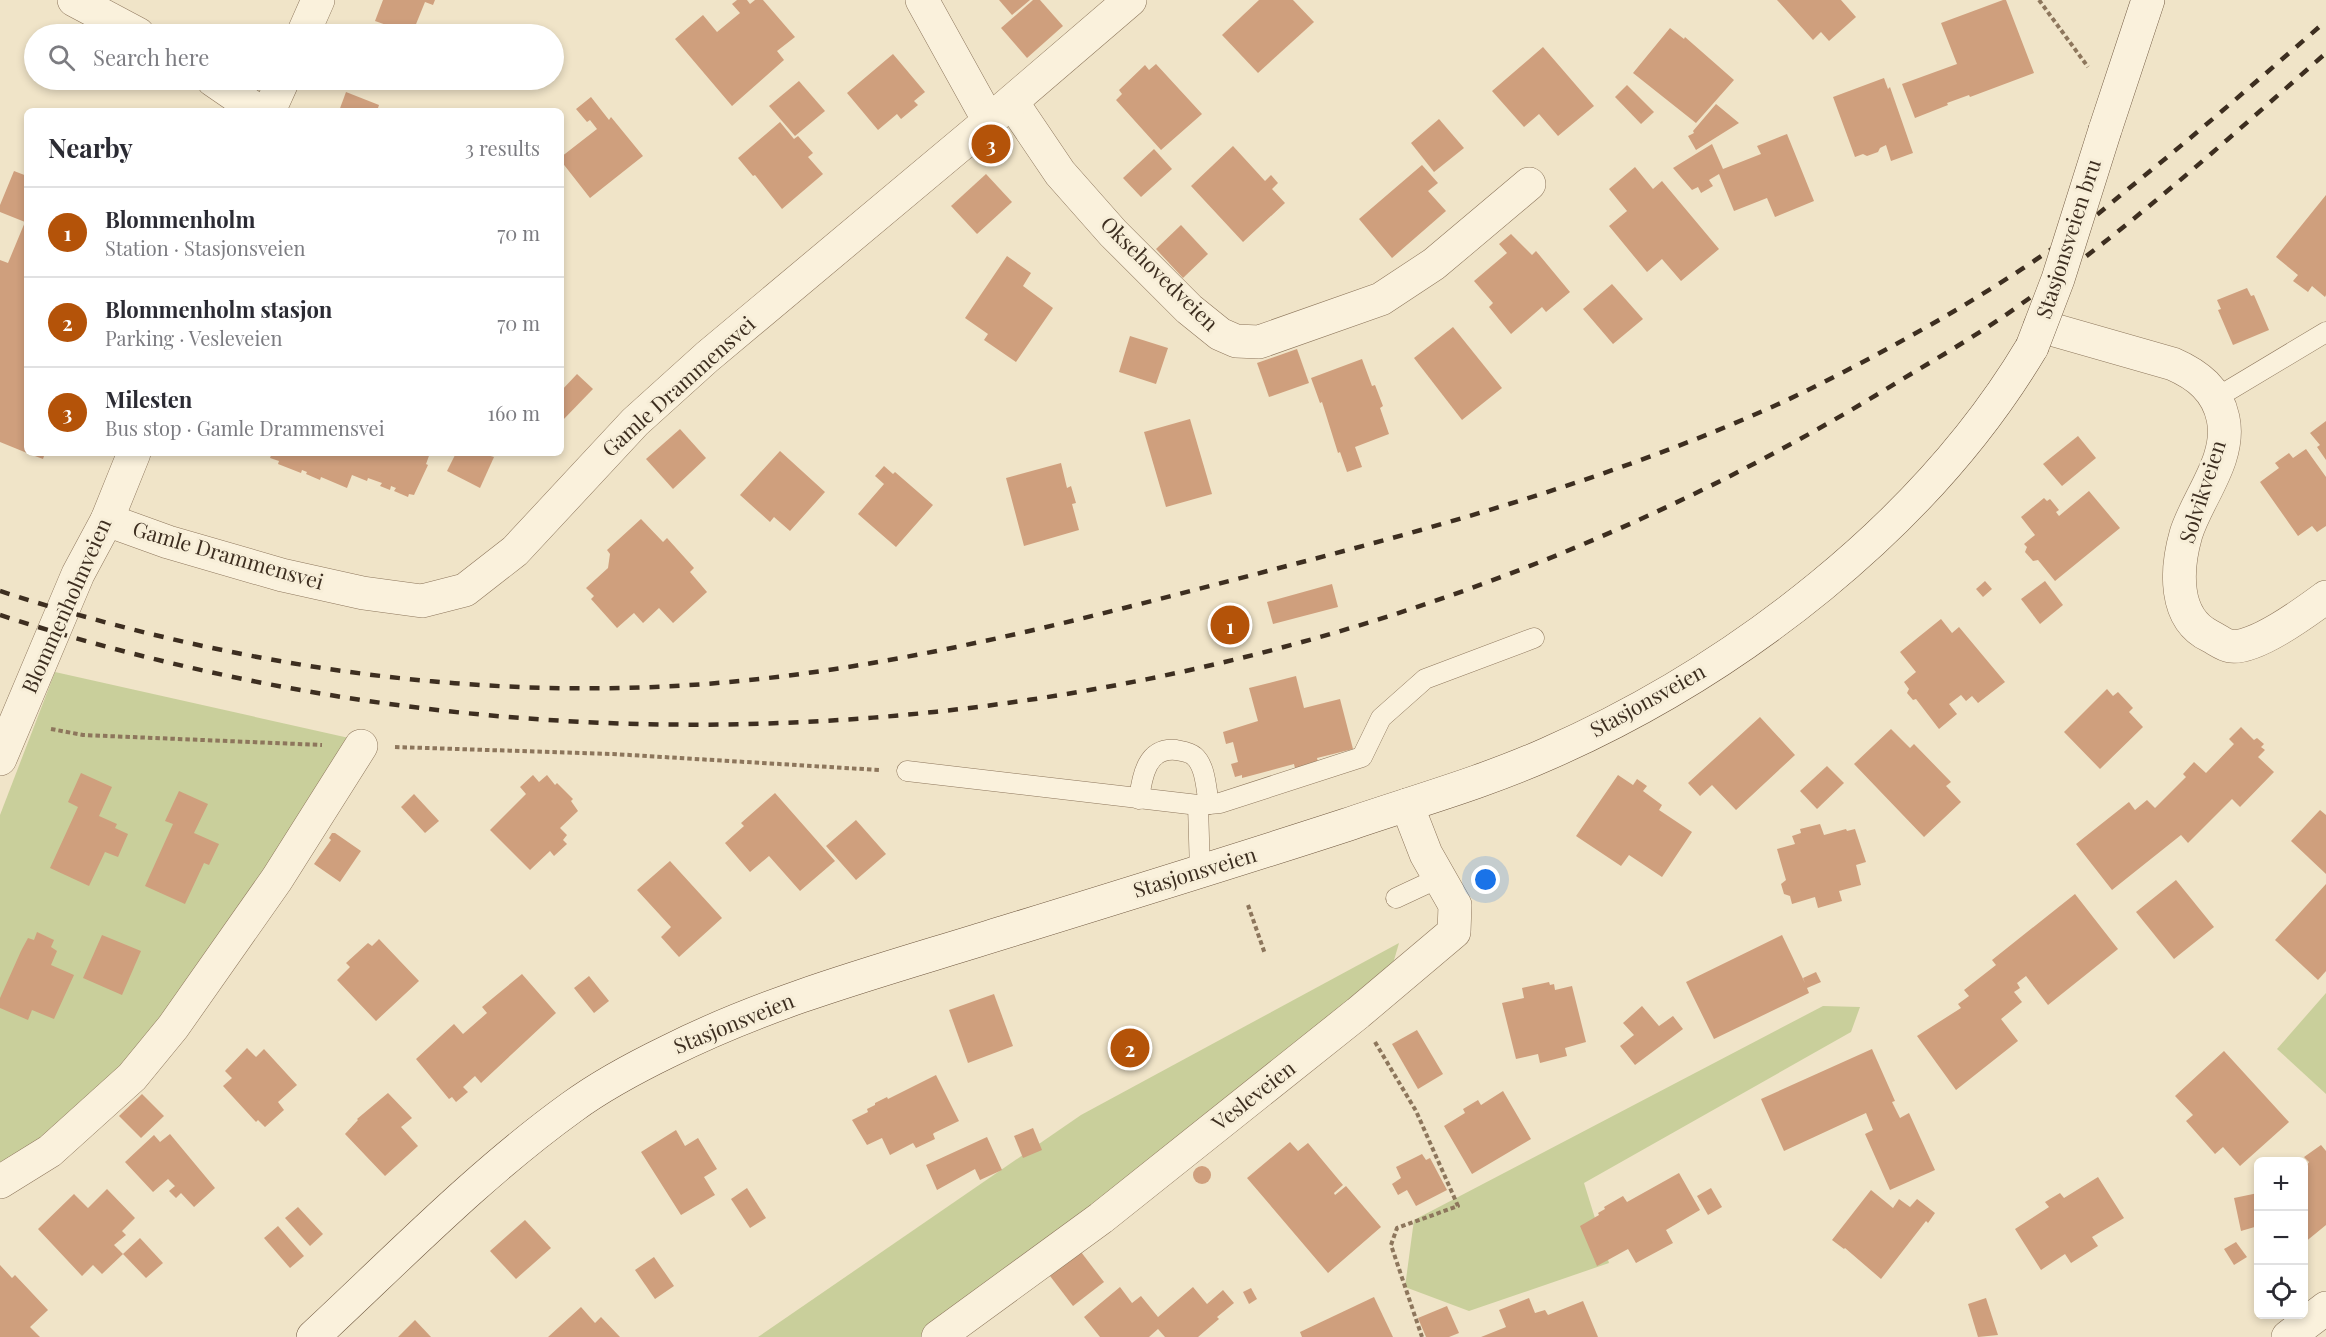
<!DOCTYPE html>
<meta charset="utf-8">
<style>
:root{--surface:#fff;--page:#f2f2f3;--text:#2b2b33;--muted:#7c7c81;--line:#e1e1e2;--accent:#b45309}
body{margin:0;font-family:"Playfair Display",serif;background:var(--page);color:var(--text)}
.controls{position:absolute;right:18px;bottom:18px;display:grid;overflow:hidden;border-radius:9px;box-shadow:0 3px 9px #0003}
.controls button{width:54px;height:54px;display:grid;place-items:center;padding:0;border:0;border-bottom:2px solid var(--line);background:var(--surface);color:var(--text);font:30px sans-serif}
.you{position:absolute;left:1486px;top:880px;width:21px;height:21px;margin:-15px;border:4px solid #fff;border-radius:50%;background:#1a73e8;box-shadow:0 0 0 9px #1a73e833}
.badge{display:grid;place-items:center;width:39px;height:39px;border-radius:50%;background:var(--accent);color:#fff;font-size:20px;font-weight:700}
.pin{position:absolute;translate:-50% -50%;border:3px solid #fff;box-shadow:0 2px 6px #0006}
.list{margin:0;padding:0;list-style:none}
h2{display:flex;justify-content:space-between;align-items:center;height:78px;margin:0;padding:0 24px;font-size:26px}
h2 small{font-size:20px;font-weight:400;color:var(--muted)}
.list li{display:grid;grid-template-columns:39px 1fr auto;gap:18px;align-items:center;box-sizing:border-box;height:90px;padding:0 24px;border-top:2px solid var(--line)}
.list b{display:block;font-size:22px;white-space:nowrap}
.list p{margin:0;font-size:20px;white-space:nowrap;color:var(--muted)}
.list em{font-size:20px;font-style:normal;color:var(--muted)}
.icon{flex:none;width:33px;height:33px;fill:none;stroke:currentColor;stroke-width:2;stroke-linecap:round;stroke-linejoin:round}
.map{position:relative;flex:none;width:2326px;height:1337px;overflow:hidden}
.search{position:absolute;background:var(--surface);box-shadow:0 3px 9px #0003;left:24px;top:24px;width:540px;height:66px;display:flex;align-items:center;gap:15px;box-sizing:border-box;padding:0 21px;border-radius:33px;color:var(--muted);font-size:22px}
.panel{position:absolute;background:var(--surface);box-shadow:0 3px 9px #0003;left:24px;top:108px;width:540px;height:348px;border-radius:9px}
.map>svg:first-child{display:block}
.green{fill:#c9cf9b}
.building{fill:#cf9f7d}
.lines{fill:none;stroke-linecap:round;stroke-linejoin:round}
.lane-casing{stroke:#8d765c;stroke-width:21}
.street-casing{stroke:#8d765c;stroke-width:34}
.secondary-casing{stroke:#6f573f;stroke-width:34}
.path{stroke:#8d765c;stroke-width:4;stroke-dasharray:4.5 3;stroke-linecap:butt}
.lane{stroke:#faf1dc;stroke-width:20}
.street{stroke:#faf1dc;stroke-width:33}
.secondary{stroke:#faf1dc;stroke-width:33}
.rail{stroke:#3d2e20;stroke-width:4.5;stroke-dasharray:10 10;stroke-linecap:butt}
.secondary-bridge-casing{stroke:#6f573f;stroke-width:34;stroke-linecap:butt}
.secondary-bridge{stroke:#faf1dc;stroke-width:33}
.labels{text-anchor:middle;stroke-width:6;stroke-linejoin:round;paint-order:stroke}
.street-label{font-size:21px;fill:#3d2e20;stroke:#f7eed8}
</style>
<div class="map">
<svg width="2326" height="1337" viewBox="0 0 2326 1337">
<rect width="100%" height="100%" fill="#f0e4c8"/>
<g class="green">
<polygon points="55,672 349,738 199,979 130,1063 27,1162 0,1169 0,815"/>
<polygon points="1399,943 1385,991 927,1337 758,1337 1081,1115"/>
<polygon points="2326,993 2326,1094 2277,1049"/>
<polygon points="1823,1006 1860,1007 1851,1032 1584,1183 1609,1263 1469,1311 1405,1287 1414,1220"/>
</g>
<g class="building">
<polygon points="383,0 435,0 433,5 425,2 412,34 375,21"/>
<polygon points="737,0 747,0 750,4 755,0 763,0 795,37 777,51 784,60 732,106 675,39 703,15 717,32 740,13 732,4"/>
<polygon points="999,0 1030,0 1012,15"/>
<polygon points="1033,0 1040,0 1063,26 1027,58 1001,28"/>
<polygon points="1259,0 1293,0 1314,22 1258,73 1222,35"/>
<polygon points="1777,0 1841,0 1856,17 1829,41 1821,32 1813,40"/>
<polygon points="2003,0 2006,0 2034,73 1970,97 1969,95 1947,103 1948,105 1915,118 1902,84 1957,64 1941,23"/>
<polygon points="1670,28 1684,39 1685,37 1734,80 1696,123 1633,73"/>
<polygon points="1543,47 1594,106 1558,136 1539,114 1524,127 1492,91"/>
<polygon points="893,54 925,92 914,101 918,105 901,119 897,114 878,130 847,93"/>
<polygon points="1156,64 1202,114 1161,150 1116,100 1122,94 1119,90 1145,65 1149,70"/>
<polygon points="1884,78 1888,89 1890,87 1913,153 1891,161 1886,145 1880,148 1878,152 1867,156 1863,154 1855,157 1833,97"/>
<polygon points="799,81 825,111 795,136 769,106"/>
<polygon points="1627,85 1654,112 1641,124 1615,97"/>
<polygon points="346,92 379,105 377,111 339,111"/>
<polygon points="591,97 609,120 611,117 643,156 590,198 561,161 561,157 597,129 590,120 587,122 576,109"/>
<polygon points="1716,104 1739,123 1696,150 1688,136 1694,133 1693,131"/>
<polygon points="1439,119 1464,148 1434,172 1411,143"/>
<polygon points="780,122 794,139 798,136 813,153 808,157 823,174 782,209 755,175 753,176 738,158"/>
<polygon points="1787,134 1814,201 1775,217 1767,198 1734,211 1719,174 1709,180 1713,186 1701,193 1698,187 1692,190 1673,168 1712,144 1723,169 1761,154 1757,146"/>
<polygon points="1233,146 1265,181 1271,175 1278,183 1272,189 1285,203 1243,242 1191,186"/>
<polygon points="1154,149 1172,169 1141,197 1123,178"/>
<polygon points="1422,165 1438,183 1428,191 1446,211 1392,258 1359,219"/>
<polygon points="1635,167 1653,189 1662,181 1719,249 1681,281 1662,259 1647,272 1609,226 1627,211 1609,189"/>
<polygon points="14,171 27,176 27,453 0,442 0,260 8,263 25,222 0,212 0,205"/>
<polygon points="986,174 1012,202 977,234 951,206"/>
<polygon points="2326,195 2326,295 2325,297 2312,286 2308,292 2293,281 2298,275 2276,257"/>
<polygon points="1181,225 1208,254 1183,278 1156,249"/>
<polygon points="1511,234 1532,255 1536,251 1570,292 1546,312 1542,307 1511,334 1489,307 1493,303 1474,281 1507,253 1499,244"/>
<polygon points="1007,256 1031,273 1023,286 1053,308 1016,362 984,340 988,334 965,318"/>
<polygon points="1612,284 1643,319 1613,344 1583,309"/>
<polygon points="2247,288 2251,296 2254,295 2269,330 2233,345 2218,310 2221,309 2217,300"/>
<polygon points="1453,327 1502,388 1462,420 1414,358"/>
<polygon points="1130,336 1168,348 1156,384 1119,372"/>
<polygon points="1297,349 1309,383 1269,397 1257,363"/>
<polygon points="1362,359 1372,386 1375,385 1383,406 1380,408 1389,434 1355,447 1362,467 1347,472 1340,452 1338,453 1322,402 1320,403 1311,378"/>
<polygon points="577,374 593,389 561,422 561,391"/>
<polygon points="1190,419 1212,494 1166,507 1144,432"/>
<polygon points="2326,421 2326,460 2317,447 2320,445 2310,433"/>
<polygon points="680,429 706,458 673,489 646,459"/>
<polygon points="2078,436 2096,458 2062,486 2043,464"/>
<polygon points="2306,449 2326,477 2326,526 2317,532 2312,526 2298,536 2260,482 2279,468 2275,463 2289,453 2293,458"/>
<polygon points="780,451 825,492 790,531 774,517 770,522 740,495"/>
<polygon points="27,453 45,453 43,459"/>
<polygon points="272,453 430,453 426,464 428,465 414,495 409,494 408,497 394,491 396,488 391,486 390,490 380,486 382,483 368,478 367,481 352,475 347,488 321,477 320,480 306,474 307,472 302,470 301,473 278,464 279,461 270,458"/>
<polygon points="456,453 480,453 494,457 480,488 447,471"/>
<polygon points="1061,463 1067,488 1071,486 1076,503 1072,504 1079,530 1024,546 1006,478"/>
<polygon points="884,466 893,474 895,472 933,505 896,547 858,514 884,484 875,476"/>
<polygon points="2089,491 2120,528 2055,581 2038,560 2033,561 2025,552 2027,547 2024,544 2035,535 2021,517 2044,498 2047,501 2050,499 2059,510 2056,512 2059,516"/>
<polygon points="641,519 663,542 667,538 694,568 690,572 707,592 673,623 659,608 643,623 634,613 617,628 591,599 594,596 586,588 608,568 610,554 607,550"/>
<polygon points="1985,581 1992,589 1983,597 1976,589"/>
<polygon points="2045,581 2063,605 2040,624 2021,599"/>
<polygon points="1332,584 1338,607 1273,624 1267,602"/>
<polygon points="1941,619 1952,633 1959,627 2005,682 1978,703 1972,696 1966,701 1961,695 1949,704 1957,714 1939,729 1916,699 1913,700 1907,693 1909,689 1904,682 1916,672 1900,652"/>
<polygon points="1296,676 1304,708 1340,699 1353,749 1317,758 1320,771 1297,777 1294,764 1242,778 1242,775 1235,777 1231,764 1238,762 1233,742 1226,744 1223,732 1258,721 1249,688"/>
<polygon points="2107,689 2113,696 2118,692 2133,708 2129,712 2143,727 2100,769 2064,732"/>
<polygon points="1760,717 1795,755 1736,810 1712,785 1700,796 1688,783"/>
<polygon points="2241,727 2254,740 2257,738 2264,744 2261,747 2265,750 2258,757 2274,772 2240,807 2232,799 2188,843 2181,835 2112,890 2076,844 2129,802 2135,810 2147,800 2155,808 2186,777 2183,774 2194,762 2206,773 2234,744 2229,739"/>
<polygon points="1891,729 1910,748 1914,744 1951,782 1946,786 1961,802 1924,837 1854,764"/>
<polygon points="1827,766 1844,783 1817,809 1800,791"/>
<polygon points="81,773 112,787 99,816 117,824 115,828 128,834 118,857 105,852 89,886 50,868 78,807 68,802"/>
<polygon points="533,775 539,782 547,775 555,785 557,783 573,799 571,801 578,811 560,828 567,835 563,840 567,844 554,856 550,851 530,870 490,830 526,794 520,787"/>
<polygon points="1618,775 1633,785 1637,779 1647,786 1643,791 1662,805 1659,810 1692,832 1662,877 1629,855 1621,866 1576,836"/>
<polygon points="179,791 208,804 194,833 219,844 209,865 204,863 185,904 145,886 173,824 165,821"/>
<polygon points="775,793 835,861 800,891 769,856 750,872 725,843 744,826 741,823"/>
<polygon points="414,794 439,821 425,833 401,807"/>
<polygon points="2320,810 2326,815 2326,874 2291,841"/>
<polygon points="856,820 886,854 856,880 826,846"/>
<polygon points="1820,824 1824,835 1846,829 1847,831 1855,829 1866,862 1856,865 1861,885 1839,891 1842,901 1818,908 1815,897 1792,904 1790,896 1784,894 1781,884 1786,880 1777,849 1795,844 1792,836 1801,833 1800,829"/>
<polygon points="332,833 335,833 361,851 340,882 314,864 331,840 329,838"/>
<polygon points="670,861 722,918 679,957 661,937 671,927 637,890"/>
<polygon points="2176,880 2214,927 2174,959 2136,912"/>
<polygon points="2326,884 2326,971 2318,980 2275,940"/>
<polygon points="2075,894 2118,949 2048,1005 2026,976 2017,983 2020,988 2014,992 2022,1002 2001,1019 2018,1041 1956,1090 1917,1036 1961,1008 1958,1004 1969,996 1964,990 1996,965 1992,960"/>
<polygon points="37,932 54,940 51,947 57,951 51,965 74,975 54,1019 32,1010 28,1020 0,1008 0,998 21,951 28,938 34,940"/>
<polygon points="102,935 141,951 122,995 83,978"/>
<polygon points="1782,935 1805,983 1803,978 1816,972 1821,982 1807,988 1809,993 1714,1039 1686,982"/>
<polygon points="379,939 419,981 376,1021 337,980 350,967 346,963 368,943 372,946"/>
<polygon points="522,974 556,1013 481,1083 475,1076 463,1087 468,1092 456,1102 452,1097 449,1099 416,1059 454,1024 463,1034 487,1013 482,1007"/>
<polygon points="589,976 609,1001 594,1013 574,988"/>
<polygon points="1549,982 1550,985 1554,984 1555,990 1572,986 1586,1042 1565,1048 1567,1056 1540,1063 1538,1054 1516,1059 1502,1003 1524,998 1522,988"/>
<polygon points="994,994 1013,1046 968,1063 949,1010"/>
<polygon points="1642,1006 1659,1026 1673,1016 1683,1029 1635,1065 1620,1046 1634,1035 1623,1023"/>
<polygon points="1417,1030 1443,1074 1418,1089 1392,1044"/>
<polygon points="247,1048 256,1057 264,1049 297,1085 278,1102 284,1110 265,1127 258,1120 256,1122 223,1086 232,1078 225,1071"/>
<polygon points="1872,1049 1895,1101 1892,1102 1900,1118 1909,1113 1935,1170 1890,1190 1865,1134 1873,1130 1866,1113 1784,1151 1761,1099"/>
<polygon points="2224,1051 2289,1122 2240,1166 2223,1147 2215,1154 2186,1121 2193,1115 2175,1096"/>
<polygon points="936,1075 959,1121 934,1133 933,1134 935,1139 916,1148 913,1143 890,1155 882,1138 867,1145 852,1120 868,1112 867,1109 875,1105 875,1103 887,1097 888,1099"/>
<polygon points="1503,1091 1531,1139 1472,1174 1444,1126 1465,1113 1463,1109 1478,1100 1481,1105"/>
<polygon points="388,1093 412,1118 401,1127 418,1146 385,1176 345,1134 358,1120 357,1119"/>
<polygon points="142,1094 164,1116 141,1138 119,1116"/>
<polygon points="1033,1128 1042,1150 1023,1158 1014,1136"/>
<polygon points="676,1130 685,1146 698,1138 717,1169 704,1177 715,1195 681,1215 641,1152"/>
<polygon points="170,1134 215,1188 194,1207 181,1193 176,1198 169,1191 175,1186 168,1179 153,1192 125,1162 154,1135 160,1142"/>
<polygon points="987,1137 1002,1170 980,1180 975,1169 937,1190 926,1165"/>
<polygon points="1290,1142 1298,1151 1308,1143 1343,1185 1334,1193 1335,1195 1346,1186 1381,1227 1328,1273 1247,1178"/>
<polygon points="2321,1145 2326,1151 2326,1225 2304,1243 2304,1169 2309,1162 2304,1157"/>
<polygon points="1422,1154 1426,1160 1430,1158 1447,1190 1416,1206 1407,1190 1398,1195 1392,1184 1401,1178 1396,1167"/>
<circle cx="1202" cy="1175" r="9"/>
<polygon points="1679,1173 1700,1210 1666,1230 1673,1243 1636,1263 1628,1249 1597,1266 1580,1226 1599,1215 1598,1213 1605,1209 1604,1207 1623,1196 1627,1202"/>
<polygon points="2098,1177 2124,1218 2092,1237 2098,1246 2071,1263 2065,1254 2041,1270 2015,1229 2049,1207 2045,1202 2060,1193 2064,1198"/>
<polygon points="747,1188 766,1218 750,1228 731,1199"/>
<polygon points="1711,1188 1722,1207 1708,1215 1697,1196"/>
<polygon points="107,1189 135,1218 122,1231 126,1235 114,1245 123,1254 102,1274 93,1265 82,1276 38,1229 74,1194 88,1208"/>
<polygon points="1871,1190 1893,1208 1899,1199 1910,1207 1917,1199 1935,1213 1928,1223 1926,1221 1881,1279 1845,1248 1844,1249 1832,1240"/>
<polygon points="2258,1193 2258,1226 2241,1231 2234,1198"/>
<polygon points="298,1207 323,1234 310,1246 285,1218"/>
<polygon points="525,1220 551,1248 516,1279 490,1251"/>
<polygon points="278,1226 304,1256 290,1268 264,1238"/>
<polygon points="140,1238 163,1263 146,1278 123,1254"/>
<polygon points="2236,1242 2247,1257 2234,1265 2224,1249"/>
<polygon points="1081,1252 1104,1282 1073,1306 1050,1276"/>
<polygon points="654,1257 674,1286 655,1299 635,1270"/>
<polygon points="0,1265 12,1278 15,1275 48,1310 30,1327 40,1337 0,1337"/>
<polygon points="1120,1287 1132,1303 1141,1296 1158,1317 1193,1287 1207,1304 1223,1290 1234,1303 1217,1317 1219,1319 1198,1337 1165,1337 1158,1329 1149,1337 1100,1337 1084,1317"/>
<polygon points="1251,1288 1257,1299 1249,1304 1243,1292"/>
<polygon points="1374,1297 1393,1337 1302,1337 1300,1332"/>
<polygon points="1529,1298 1535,1313 1545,1310 1548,1315 1583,1301 1598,1337 1481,1337 1506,1327 1499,1310"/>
<polygon points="1986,1298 1998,1335 1978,1337 1968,1304"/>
<polygon points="1447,1306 1459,1333 1449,1337 1426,1337 1418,1318"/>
<polygon points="581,1307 595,1323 601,1317 620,1337 548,1337"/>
<polygon points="415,1320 431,1337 398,1337"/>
</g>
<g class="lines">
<defs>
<g id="lane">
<polyline points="2216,398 2326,332"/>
<polyline points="907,771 1198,805 1220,803 1362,757 1381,718 1425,679 1534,638"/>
<path d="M1139,799C1142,776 1147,747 1176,750C1181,751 1190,752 1194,756C1206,766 1206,790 1209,804"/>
<polyline points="1198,805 1200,872"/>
<polyline points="1396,898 1441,877"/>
</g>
<g id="street">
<polyline points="74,0 138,34"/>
<polyline points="922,0 989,121"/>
<polyline points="303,34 318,0"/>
<polyline points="213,80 258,111"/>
<polyline points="1012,102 1060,173 1113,233 1189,309 1220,334 1236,341 1259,342 1381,299 1434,264 1529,184"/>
<polyline points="269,111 283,80"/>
<path d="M2040,326L2173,364C2198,375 2217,390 2223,418C2232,459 2197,498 2186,534C2176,569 2173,618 2210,636C2216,639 2224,645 2230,646C2253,651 2307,611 2326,597"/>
<polyline points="107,520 168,542 282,575 363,593 422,601 465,590 515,551 635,422 707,357 989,121 1130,0"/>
<polyline points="0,759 78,574 107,520 134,453"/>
<polyline points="0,1182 50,1151 132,1077 173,1027 277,879 361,746"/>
<polyline points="938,1337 1101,1218 1358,1013 1454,932 1455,905 1426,854 1407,805"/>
<polyline points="2288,1337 2326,1308"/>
</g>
<g id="secondary">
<polyline points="2105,130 2148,0"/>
<path d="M313,1337C397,1259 479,1174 572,1107C602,1085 636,1067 669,1051C767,1002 872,973 976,941C1099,903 1223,865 1346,825C1413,802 1482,783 1547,754C1736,671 1926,525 2032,347"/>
</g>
</defs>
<use href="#lane" class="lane-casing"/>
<use href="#street" class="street-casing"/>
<use href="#secondary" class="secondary-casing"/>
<g class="path">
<polyline points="2039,0 2088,67"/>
<polyline points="51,729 83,735 322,745"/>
<polyline points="395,747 613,754 879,770"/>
<polyline points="1248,905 1265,954"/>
<polyline points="1375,1042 1416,1111 1458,1206 1397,1228 1391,1245 1422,1337"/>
</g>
<use href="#lane" class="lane"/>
<use href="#street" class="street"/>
<use href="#secondary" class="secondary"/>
<g class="rail">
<path d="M0,591C246,671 509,708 768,678C942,658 1113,611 1283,567C1453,523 1623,475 1783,402C1836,377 1888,349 1939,320C1982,295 2025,268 2066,239C2093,219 2118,197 2144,176C2206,126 2266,73 2326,21"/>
<path d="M0,615C635,821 1328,733 1896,383C1939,357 1983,332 2024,302C2131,227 2228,139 2326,53"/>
</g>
<defs>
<polyline id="secondary-bridge" points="2032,347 2058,279 2105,130"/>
</defs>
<use href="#secondary-bridge" class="secondary-bridge-casing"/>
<use href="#secondary-bridge" class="secondary-bridge"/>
</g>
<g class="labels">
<g class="street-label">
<text transform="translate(2069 239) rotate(-72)" y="7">Stasjonsveien bru</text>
<text transform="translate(1159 274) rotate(44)" y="7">Oksehovedveien</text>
<text transform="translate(679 387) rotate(-42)" y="7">Gamle Drammensvei</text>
<text transform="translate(2203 492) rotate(-72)" y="7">Solvikveien</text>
<text transform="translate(228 556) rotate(16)" y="7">Gamle Drammensvei</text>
<text transform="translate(67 606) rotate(-66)" y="7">Blommenholmveien</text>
<text transform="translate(1648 701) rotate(-29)" y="7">Stasjonsveien</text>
<text transform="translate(1195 873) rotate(-17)" y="7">Stasjonsveien</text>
<text transform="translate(734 1024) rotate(-22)" y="7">Stasjonsveien</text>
<text transform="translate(1254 1096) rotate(-38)" y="7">Vesleveien</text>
</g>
</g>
</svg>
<div class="controls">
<button>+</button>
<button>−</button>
<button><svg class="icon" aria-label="locate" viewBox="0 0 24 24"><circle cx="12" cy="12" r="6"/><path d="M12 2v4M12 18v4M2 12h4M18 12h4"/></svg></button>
</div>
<div class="you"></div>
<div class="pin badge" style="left:1230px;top:625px">1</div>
<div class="pin badge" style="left:1130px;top:1048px">2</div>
<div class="pin badge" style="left:991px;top:144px">3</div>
<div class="search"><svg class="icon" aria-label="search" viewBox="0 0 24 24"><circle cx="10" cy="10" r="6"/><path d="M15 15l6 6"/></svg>Search here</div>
<section class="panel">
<h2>Nearby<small>3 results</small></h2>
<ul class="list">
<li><span class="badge">1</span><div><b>Blommenholm</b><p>Station · Stasjonsveien</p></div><em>70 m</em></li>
<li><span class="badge">2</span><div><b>Blommenholm stasjon</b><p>Parking · Vesleveien</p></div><em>70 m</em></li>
<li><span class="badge">3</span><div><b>Milesten</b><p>Bus stop · Gamle Drammensvei</p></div><em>160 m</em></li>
</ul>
</section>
</div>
